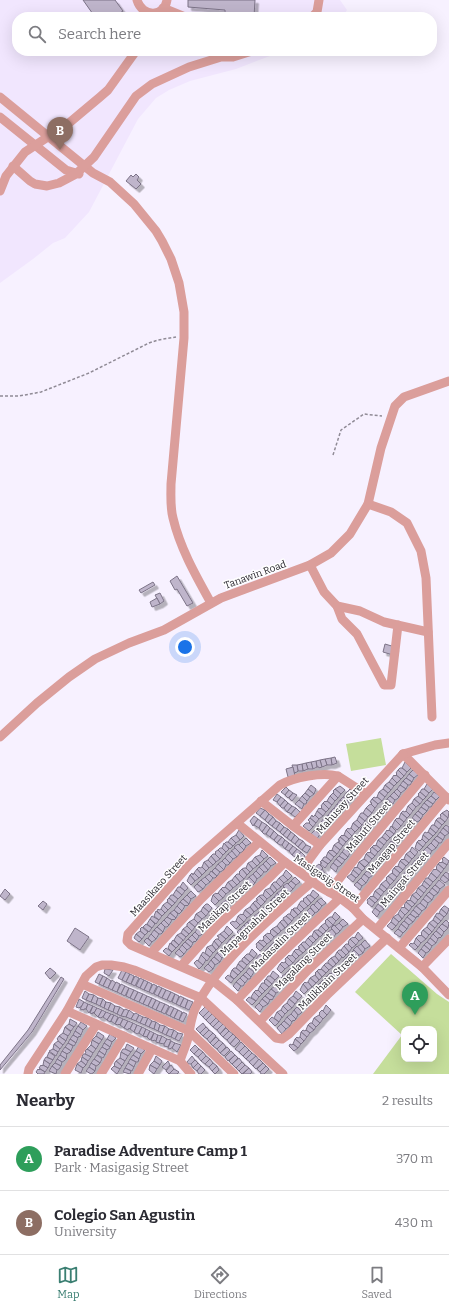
<!DOCTYPE html>
<meta charset="utf-8">
<style>
:root{--surface:#fff;--page:#f7f7f7;--text:#2b2b33;--muted:#7c7c81;--line:#e1e1e2;--accent:#3b7f72}
body{margin:0;font-family:Bitter,serif;background:var(--page);color:var(--text)}
.controls{position:absolute;right:12px;bottom:12px;display:grid;overflow:hidden;border-radius:8px;box-shadow:0 4px 16px #0002}
.controls button{width:36px;height:36px;display:grid;place-items:center;padding:0;border:0;border-bottom:1px solid var(--line);background:var(--surface);color:var(--text);font:20px sans-serif}
.you{position:absolute;left:185px;top:647px;width:14px;height:14px;margin:-10px;border:3px solid #fff;border-radius:50%;background:#1a73e8;box-shadow:0 0 0 6px #1a73e833}
.badge{display:grid;place-items:center;width:26px;height:26px;border-radius:50%;background:var(--accent);color:#fff;font-size:13px;font-weight:700}
.pin{position:absolute;translate:-50% -33px;filter:drop-shadow(0 1px 2px #0008)}
.pin::after{content:'';position:absolute;top:21px;width:14px;height:12px;background:inherit;clip-path:polygon(0 0,100% 0,50% 100%)}
.list{margin:0;padding:0;list-style:none}
h2{display:flex;justify-content:space-between;align-items:center;height:52px;margin:0;padding:0 16px;font-size:17px}
h2 small{font-size:13px;font-weight:400;color:var(--muted)}
.list li{display:grid;grid-template-columns:26px 1fr auto;gap:12px;align-items:center;box-sizing:border-box;height:64px;padding:0 16px;border-top:1px solid var(--line)}
.list b{display:block;font-size:15px;white-space:nowrap}
.list p{margin:0;font-size:13px;white-space:nowrap;color:var(--muted)}
.list em{font-size:13px;font-style:normal;color:var(--muted)}
.icon{flex:none;width:22px;height:22px;fill:none;stroke:currentColor;stroke-width:2;stroke-linecap:round;stroke-linejoin:round}
.map{position:relative;flex:none;width:449px;height:1074px;overflow:hidden}
.search{position:absolute;background:var(--surface);box-shadow:0 4px 16px #0002;left:12px;right:12px;top:12px;height:44px;display:flex;align-items:center;gap:10px;box-sizing:border-box;padding:0 14px;border-radius:16px;color:var(--muted);font-size:15px}
.sheet{height:180px;background:var(--surface)}
nav{display:flex;justify-content:space-around;align-items:center;box-sizing:border-box;height:56px;border-top:1px solid var(--line);background:var(--surface);font-size:11px;color:var(--muted)}
nav a{display:grid;justify-items:center;gap:2px}
nav .on{color:var(--accent)}
.map>svg:first-child{display:block}
.built{fill:#f1e6fe}
.green{fill:#c5de9b;fill-rule:evenodd}
.building{fill:#bfb5cb;stroke:#7c7387;filter:url(#shadow)}
.lines{fill:none;stroke-linecap:round;stroke-linejoin:round}
.path{stroke:#908b96;stroke-width:1.5;stroke-dasharray:3 2;stroke-linecap:butt}
.minor{stroke:#db9e9b;stroke-width:9}
.labels{text-anchor:middle;stroke-width:3;stroke-linejoin:round;paint-order:stroke}
.street-label{font-size:10px;fill:#2b2830;stroke:#fff}
</style>
<div class="map">
<svg width="449" height="1074" viewBox="0 0 449 1074">
<defs>
<filter id="shadow"><feDropShadow dx="3.5" dy="3.5" stdDeviation="0" flood-color="#0004"/></filter>
</defs>
<rect width="100%" height="100%" fill="#f7f1ff"/>
<polygon class="built" points="0,0 340,0 347,10 342,17 17,17 17,51 283,51 236,69 190,81 169,90 156,98 138,119 89,212 65,238 53,243 33,259 0,283"/>
<g class="green">
<polygon points="381,738 386,765 351,771 346,744"/>
<path d="M391,954L437,994L449,1002V1074H373L402,1035L355,992ZM404,1029H434V1059H404Z"/>
</g>
<g class="building">
<polygon points="83,0 115,0 123,11 114,17 95,17"/>
<polygon points="188,0 255,0 254,17 225,17 225,10 188,7"/>
<polygon points="136,174 139,177 137,180 141,184 136,189 126,181 131,175 133,177"/>
<polygon points="177,576 193,603 187,606 177,589 175,590 170,581"/>
<polygon points="153,582 155,585 141,593 139,590"/>
<polygon points="160,593 164,601 160,604 155,595"/>
<polygon points="157,598 160,604 152,607 150,602"/>
<polygon points="385,644 395,647 393,655 383,652"/>
<polygon points="335,757 337,763 332,765 331,758"/>
<polygon points="331,758 332,765 327,765 325,759"/>
<polygon points="325,759 327,765 322,767 320,760"/>
<polygon points="320,760 322,767 319,768 319,767 317,767 316,761"/>
<polygon points="316,761 317,767 313,769 311,762"/>
<polygon points="311,762 313,769 308,769 306,763"/>
<polygon points="405,762 411,768 407,772 402,768"/>
<polygon points="306,763 308,769 303,771 302,764"/>
<polygon points="302,764 303,771 298,771 297,765"/>
<polygon points="292,765 297,765 298,771 297,772 294,773"/>
<polygon points="293,767 295,776 288,777 286,769"/>
<polygon points="400,768 402,768 407,772 404,776 398,770"/>
<polygon points="398,770 404,776 401,779 396,775 397,774 396,773"/>
<polygon points="413,770 419,774 414,778 409,774"/>
<polygon points="409,774 414,778 412,782 406,778"/>
<polygon points="394,775 395,776 396,775 401,779 397,783 392,778"/>
<polygon points="392,778 397,783 394,786 389,782"/>
<polygon points="406,778 412,782 410,785 408,785 403,781"/>
<polygon points="403,781 408,785 406,789 400,785"/>
<polygon points="389,782 394,786 391,790 385,785"/>
<polygon points="427,784 433,789 429,793 424,789"/>
<polygon points="311,785 316,789 314,794 308,789"/>
<polygon points="385,785 391,790 388,793 383,789"/>
<polygon points="400,785 406,789 401,793 397,789"/>
<polygon points="340,786 345,790 341,794 335,789"/>
<polygon points="286,787 289,790 285,795 281,792"/>
<polygon points="308,789 314,794 310,797 305,793"/>
<polygon points="335,789 341,794 338,798 333,793 334,792 333,791"/>
<polygon points="350,789 356,794 352,797 346,793"/>
<polygon points="383,789 388,793 385,797 379,792"/>
<polygon points="397,789 401,793 399,797 394,792"/>
<polygon points="422,789 424,789 429,793 426,797 420,792"/>
<polygon points="289,790 293,793 288,798 285,795"/>
<polygon points="379,792 385,797 382,801 377,797"/>
<polygon points="394,792 399,797 397,799 395,800 390,796"/>
<polygon points="420,792 426,797 423,800 418,796 419,795 418,794"/>
<polygon points="434,792 440,796 436,800 431,796"/>
<polygon points="293,793 297,795 292,801 289,798"/>
<polygon points="305,793 310,797 307,801 302,796"/>
<polygon points="333,793 338,798 335,801 330,796"/>
<polygon points="346,793 352,797 349,802 343,797"/>
<polygon points="277,794 281,797 277,802 273,800"/>
<polygon points="302,796 307,801 306,804 304,804 299,800"/>
<polygon points="330,796 335,801 332,805 327,801"/>
<polygon points="390,796 395,800 393,804 387,799"/>
<polygon points="418,796 423,800 420,804 414,799"/>
<polygon points="431,796 436,800 433,804 427,800"/>
<polygon points="281,797 285,800 280,806 277,802"/>
<polygon points="343,797 349,802 347,804 345,804 340,800"/>
<polygon points="374,797 376,798 377,797 382,801 378,804 372,799"/>
<polygon points="372,799 378,804 375,808 371,804 372,803 370,802"/>
<polygon points="387,799 393,804 389,807 384,803"/>
<polygon points="414,799 420,804 416,807 412,803"/>
<polygon points="285,800 288,803 284,808 282,808 280,806"/>
<polygon points="299,800 304,804 302,809 295,804"/>
<polygon points="340,800 345,804 343,809 337,804"/>
<polygon points="427,800 433,804 431,807 429,807 424,803"/>
<polygon points="325,801 326,802 327,801 332,805 329,809 323,803"/>
<polygon points="288,803 292,806 287,812 284,808"/>
<polygon points="323,803 329,809 326,812 321,808 322,807 321,806"/>
<polygon points="384,803 389,807 387,811 381,807"/>
<polygon points="412,803 416,807 413,811 408,806"/>
<polygon points="424,803 429,807 427,811 421,807"/>
<polygon points="337,804 343,809 339,812 334,808"/>
<polygon points="371,804 375,808 372,813 366,808 369,805"/>
<polygon points="292,806 296,808 291,814 290,813 287,812"/>
<polygon points="408,806 413,811 410,815 406,811"/>
<polygon points="381,807 387,811 385,814 384,813 383,815 378,811"/>
<polygon points="421,807 427,811 423,815 418,811"/>
<polygon points="260,808 265,810 260,816 256,813"/>
<polygon points="296,808 300,812 295,817 291,814"/>
<polygon points="319,808 320,809 321,808 326,812 323,816 317,811"/>
<polygon points="334,808 339,812 336,816 331,811"/>
<polygon points="366,808 372,813 368,817 363,813"/>
<polygon points="265,810 269,814 265,820 260,816"/>
<polygon points="447,810 449,812 448,818 442,813"/>
<polygon points="317,811 323,816 319,819 315,815"/>
<polygon points="331,811 336,816 333,819 328,815"/>
<polygon points="378,811 383,815 380,819 374,815"/>
<polygon points="403,811 405,812 406,811 410,815 407,818 401,813"/>
<polygon points="418,811 423,815 421,819 415,814"/>
<polygon points="361,813 363,813 368,817 365,821 359,816"/>
<polygon points="401,813 407,818 404,822 399,818"/>
<polygon points="442,813 448,818 445,822 440,818 441,816 440,815"/>
<polygon points="269,814 273,817 268,823 265,820"/>
<polygon points="415,814 421,819 419,821 417,822 412,818"/>
<polygon points="312,815 313,817 315,815 319,819 316,823 310,818"/>
<polygon points="328,815 333,819 330,823 324,818"/>
<polygon points="374,815 380,819 375,823 370,819"/>
<polygon points="254,816 258,819 253,826 250,821"/>
<polygon points="359,816 365,821 362,825 357,820"/>
<polygon points="273,817 276,821 272,826 268,823"/>
<polygon points="310,818 316,823 313,827 309,823 310,822 308,820"/>
<polygon points="324,818 330,823 326,827 321,822"/>
<polygon points="397,818 398,819 399,818 404,822 401,826 395,820"/>
<polygon points="412,818 417,822 414,826 409,821"/>
<polygon points="438,818 440,818 445,822 442,825 436,820"/>
<polygon points="258,819 262,822 259,828 254,825"/>
<polygon points="370,819 375,823 373,827 368,823"/>
<polygon points="357,820 362,825 359,828 353,823"/>
<polygon points="395,820 401,826 397,830 392,826"/>
<polygon points="436,820 442,825 439,829 434,825"/>
<polygon points="276,821 280,823 276,829 272,826"/>
<polygon points="409,821 414,826 410,829 405,825"/>
<polygon points="262,822 267,825 262,832 259,828"/>
<polygon points="321,822 326,827 324,831 318,826"/>
<polygon points="366,822 373,827 371,830 369,831 363,826"/>
<polygon points="280,823 284,827 280,832 276,829"/>
<polygon points="306,823 309,823 313,827 309,831 303,826"/>
<polygon points="353,823 359,828 355,832 351,828"/>
<polygon points="267,825 270,828 266,834 264,834 262,832"/>
<polygon points="405,825 410,829 408,834 402,829"/>
<polygon points="432,825 434,825 439,829 436,833 430,828"/>
<polygon points="446,825 449,827 449,833 443,828"/>
<polygon points="318,826 324,831 320,834 315,830"/>
<polygon points="363,826 369,831 367,835 360,829"/>
<polygon points="391,826 396,831 394,834 389,830"/>
<polygon points="284,827 288,829 283,835 280,832"/>
<polygon points="270,828 274,831 270,837 266,834"/>
<polygon points="348,828 349,829 351,828 355,832 352,836 346,830"/>
<polygon points="430,828 436,833 433,836 428,832"/>
<polygon points="443,828 449,833 445,836 440,832"/>
<polygon points="288,829 291,832 287,838 283,835"/>
<polygon points="402,829 408,834 404,837 399,833"/>
<polygon points="239,830 244,836 240,840 236,835"/>
<polygon points="315,830 320,834 317,839 311,834"/>
<polygon points="346,830 352,836 349,839 344,835"/>
<polygon points="361,830 367,835 363,838 358,834"/>
<polygon points="387,830 388,831 389,830 394,834 390,838 385,833"/>
<polygon points="274,831 278,835 274,840 270,837"/>
<polygon points="291,832 295,835 291,841 287,838"/>
<polygon points="425,832 427,833 428,832 433,836 429,840 423,835"/>
<polygon points="440,832 445,836 443,840 437,836"/>
<polygon points="385,833 390,838 387,841 382,837"/>
<polygon points="358,834 363,838 360,842 355,837"/>
<polygon points="399,834 404,838 399,842 395,838"/>
<polygon points="236,835 240,840 236,843 231,838"/>
<polygon points="278,835 282,837 277,843 274,840"/>
<polygon points="295,835 299,839 295,844 291,841"/>
<polygon points="342,835 343,836 344,835 349,839 346,842 340,837"/>
<polygon points="423,835 429,840 426,843 422,839"/>
<polygon points="437,836 443,840 441,843 439,843 434,839"/>
<polygon points="282,837 285,840 282,845 280,845 277,843"/>
<polygon points="340,837 346,842 343,846 338,842 340,841 338,840"/>
<polygon points="355,837 360,842 357,846 351,841"/>
<polygon points="382,837 387,841 384,845 378,840"/>
<polygon points="231,838 236,843 233,846 228,842"/>
<polygon points="246,838 251,843 246,846 242,842"/>
<polygon points="395,838 399,842 397,846 392,841"/>
<polygon points="299,839 303,841 298,847 295,844"/>
<polygon points="422,839 426,843 423,847 417,842 419,840 420,841"/>
<polygon points="434,839 439,843 436,848 431,843"/>
<polygon points="285,840 289,843 285,849 282,845"/>
<polygon points="378,840 384,845 381,849 376,845"/>
<polygon points="303,841 306,845 302,850 298,847"/>
<polygon points="351,841 357,846 354,850 348,845"/>
<polygon points="391,841 397,846 393,849 388,845"/>
<polygon points="226,842 228,842 233,846 230,849 224,844"/>
<polygon points="242,842 246,846 244,850 239,845"/>
<polygon points="338,842 343,846 340,850 334,845"/>
<polygon points="417,842 423,847 419,851 415,848"/>
<polygon points="224,843 229,849 226,852 222,848"/>
<polygon points="289,843 293,846 289,851 285,849"/>
<polygon points="431,843 436,848 432,851 427,847"/>
<polygon points="238,844 244,850 242,852 240,853 234,847"/>
<polygon points="306,845 311,847 307,853 302,850"/>
<polygon points="334,845 340,850 337,854 332,850"/>
<polygon points="348,845 354,850 353,852 352,851 350,853 345,848"/>
<polygon points="374,845 375,846 376,845 381,849 378,852 372,847"/>
<polygon points="388,845 393,849 391,854 385,849"/>
<polygon points="293,846 297,849 292,855 289,851"/>
<polygon points="372,847 378,852 375,856 370,852 371,851 370,849"/>
<polygon points="412,847 418,852 415,856 410,851"/>
<polygon points="427,847 432,851 429,856 423,851"/>
<polygon points="220,848 222,848 226,852 223,855 218,850"/>
<polygon points="235,848 240,853 237,857 231,851"/>
<polygon points="345,848 350,853 348,857 342,852"/>
<polygon points="297,849 301,852 297,857 295,857 292,855"/>
<polygon points="385,849 391,854 387,857 382,852"/>
<polygon points="218,850 223,855 220,859 215,854 216,853 215,852"/>
<polygon points="262,850 268,856 264,859 260,855"/>
<polygon points="330,850 331,851 332,850 337,854 334,857 328,852"/>
<polygon points="232,851 237,857 233,859 228,854"/>
<polygon points="410,851 415,856 412,859 406,854"/>
<polygon points="301,852 305,856 301,862 297,857"/>
<polygon points="328,852 334,857 331,861 326,857"/>
<polygon points="342,852 348,857 345,860 339,856"/>
<polygon points="368,852 369,853 370,852 375,856 372,859 366,854"/>
<polygon points="382,852 387,857 385,861 379,856"/>
<polygon points="422,852 428,857 425,860 424,859 423,861 419,857"/>
<polygon points="213,854 215,854 220,859 216,862 211,856"/>
<polygon points="228,854 233,859 230,863 225,858"/>
<polygon points="366,854 372,859 369,863 364,859"/>
<polygon points="406,854 412,859 409,863 404,859"/>
<polygon points="260,855 264,859 260,863 255,857"/>
<polygon points="211,856 216,862 213,865 208,860"/>
<polygon points="339,856 345,860 342,864 336,859"/>
<polygon points="379,856 385,861 381,864 376,860"/>
<polygon points="255,857 260,863 257,866 252,861"/>
<polygon points="270,857 276,863 271,866 266,861"/>
<polygon points="324,857 326,857 331,861 328,864 322,860"/>
<polygon points="419,857 423,861 421,865 416,860"/>
<polygon points="444,857 449,861 447,865 442,862 443,860 442,859"/>
<polygon points="225,858 230,863 228,865 226,865 222,861"/>
<polygon points="336,859 342,864 340,866 338,867 333,863"/>
<polygon points="364,859 369,863 365,867 359,862"/>
<polygon points="402,859 403,860 404,859 409,863 406,866 400,861"/>
<polygon points="208,860 213,865 209,868 204,862"/>
<polygon points="322,860 328,864 325,868 320,864 322,863 320,862"/>
<polygon points="376,860 381,864 379,868 373,863"/>
<polygon points="415,860 421,865 419,867 417,868 412,864"/>
<polygon points="222,861 226,865 224,870 218,864"/>
<polygon points="252,861 257,866 253,869 248,863"/>
<polygon points="266,861 271,866 268,870 263,864"/>
<polygon points="400,861 406,866 403,870 398,866"/>
<polygon points="204,862 209,868 206,871 202,867"/>
<polygon points="359,862 365,868 362,871 357,867"/>
<polygon points="440,862 441,863 442,862 447,865 444,869 438,864"/>
<polygon points="248,863 253,869 250,872 246,868"/>
<polygon points="333,863 338,867 336,872 330,867"/>
<polygon points="373,863 379,868 377,871 376,870 375,871 370,867"/>
<polygon points="218,864 224,870 220,872 215,868"/>
<polygon points="263,864 268,870 266,872 264,872 259,867"/>
<polygon points="319,864 323,868 317,874 314,872 317,869 315,867"/>
<polygon points="412,864 417,868 415,872 409,868"/>
<polygon points="438,864 444,869 441,873 436,869 437,868 436,867"/>
<polygon points="396,866 397,867 398,866 403,870 400,873 394,868"/>
<polygon points="199,867 200,868 202,867 206,871 202,875 197,869"/>
<polygon points="259,867 264,872 261,876 256,871"/>
<polygon points="355,867 356,868 357,867 362,871 359,875 353,870"/>
<polygon points="370,867 375,871 373,875 367,871"/>
<polygon points="215,868 220,872 217,876 212,871"/>
<polygon points="244,868 246,868 250,872 247,875 242,869"/>
<polygon points="394,868 400,873 397,877 392,873 393,872 392,871"/>
<polygon points="409,868 415,872 411,875 406,871"/>
<polygon points="197,869 202,875 199,878 194,873"/>
<polygon points="242,869 247,875 244,879 239,874 240,873 239,872"/>
<polygon points="322,869 325,873 321,878 318,874"/>
<polygon points="434,869 435,870 436,869 441,873 437,878 431,873"/>
<polygon points="286,870 292,876 288,880 283,875"/>
<polygon points="353,870 359,875 356,878 351,874"/>
<polygon points="211,871 217,876 215,878 213,878 209,874"/>
<polygon points="256,871 261,876 257,879 253,874"/>
<polygon points="367,871 373,875 369,878 364,874"/>
<polygon points="406,871 411,875 409,880 403,875"/>
<polygon points="446,872 449,874 449,880 443,875"/>
<polygon points="192,873 193,875 194,873 199,878 195,881 190,875"/>
<polygon points="325,873 329,876 325,880 321,878"/>
<polygon points="392,873 397,877 394,881 388,876"/>
<polygon points="431,873 437,878 433,882 428,878"/>
<polygon points="209,874 213,878 210,882 205,877"/>
<polygon points="237,874 239,874 244,879 240,882 235,876"/>
<polygon points="253,874 257,879 255,883 249,877"/>
<polygon points="351,874 356,878 353,882 347,877"/>
<polygon points="364,874 369,878 366,883 361,878"/>
<polygon points="190,875 195,881 191,885 187,881"/>
<polygon points="283,875 288,880 284,883 279,878"/>
<polygon points="403,875 409,880 407,882 405,883 400,879"/>
<polygon points="443,875 449,880 445,883 440,879"/>
<polygon points="235,876 240,882 237,885 232,880"/>
<polygon points="329,876 333,879 328,884 325,880"/>
<polygon points="388,876 394,881 390,885 386,880 387,879 386,878"/>
<polygon points="205,877 210,882 206,885 201,880"/>
<polygon points="249,877 255,883 253,885 251,885 246,881"/>
<polygon points="295,877 300,882 296,885 291,881"/>
<polygon points="279,878 284,883 281,887 276,882"/>
<polygon points="361,878 366,883 362,886 357,882"/>
<polygon points="426,878 428,878 433,882 430,886 424,881"/>
<polygon points="400,879 405,883 403,887 397,882"/>
<polygon points="201,880 206,885 203,889 197,884"/>
<polygon points="232,880 237,885 233,888 228,882"/>
<polygon points="386,880 390,885 387,889 381,884"/>
<polygon points="439,880 445,885 440,889 435,885"/>
<polygon points="246,881 251,885 248,889 243,884"/>
<polygon points="291,881 296,885 293,889 288,884"/>
<polygon points="424,881 430,886 427,889 422,885"/>
<polygon points="183,882 188,888 185,891 180,887"/>
<polygon points="228,882 233,888 230,891 225,887"/>
<polygon points="274,882 276,882 281,887 277,890 272,884"/>
<polygon points="357,882 362,886 360,890 354,885"/>
<polygon points="397,882 403,887 401,889 400,889 399,890 394,886"/>
<polygon points="287,883 293,889 291,891 289,892 283,886"/>
<polygon points="197,884 203,889 200,891 198,892 194,887"/>
<polygon points="243,884 248,889 246,891 244,892 240,887"/>
<polygon points="272,884 277,890 274,893 270,888"/>
<polygon points="381,884 387,889 384,892 379,888"/>
<polygon points="422,885 427,889 424,893 418,888"/>
<polygon points="435,885 440,889 438,893 432,888"/>
<polygon points="394,886 399,890 396,894 391,889"/>
<polygon points="178,887 180,887 185,891 182,895 176,890"/>
<polygon points="223,887 224,888 225,887 230,891 226,894 221,889"/>
<polygon points="240,887 244,892 241,895 236,890"/>
<polygon points="284,887 289,892 286,896 281,890"/>
<polygon points="270,888 274,893 271,896 265,890"/>
<polygon points="379,888 384,892 381,896 375,891"/>
<polygon points="418,888 424,893 421,897 416,892"/>
<polygon points="432,888 438,893 434,896 429,892"/>
<polygon points="5,889 10,894 5,900 0,896"/>
<polygon points="221,889 226,894 223,898 218,893"/>
<polygon points="391,889 396,894 393,897 388,893"/>
<polygon points="176,890 182,895 178,899 173,895"/>
<polygon points="236,890 241,895 237,898 233,894"/>
<polygon points="265,890 271,896 267,899 263,895"/>
<polygon points="281,890 286,896 282,898 277,893"/>
<polygon points="313,890 319,895 315,899 310,895"/>
<polygon points="191,891 196,896 191,899 187,895"/>
<polygon points="375,891 381,896 378,900 373,896"/>
<polygon points="416,892 421,897 418,900 412,895"/>
<polygon points="429,892 434,896 432,900 426,895"/>
<polygon points="216,893 217,894 218,893 223,898 219,901 213,895"/>
<polygon points="277,893 282,898 279,902 274,897"/>
<polygon points="388,893 393,897 390,901 385,897"/>
<polygon points="233,894 237,898 235,902 230,896"/>
<polygon points="171,895 173,895 178,899 175,903 169,898"/>
<polygon points="187,895 191,899 189,904 183,899"/>
<polygon points="213,895 219,901 215,905 211,901"/>
<polygon points="261,895 263,895 267,899 265,902 259,896"/>
<polygon points="308,895 310,895 315,899 311,903 306,897"/>
<polygon points="412,895 418,900 415,904 410,900"/>
<polygon points="426,895 432,900 428,903 423,899"/>
<polygon points="230,896 235,902 230,905 226,900"/>
<polygon points="259,896 265,902 261,906 256,901 258,900 256,899"/>
<polygon points="371,896 372,897 373,896 378,900 375,903 369,898"/>
<polygon points="274,897 279,902 277,904 275,904 271,900"/>
<polygon points="306,897 311,903 308,906 303,901 304,900 303,899"/>
<polygon points="385,897 390,901 386,904 381,901"/>
<polygon points="169,898 175,903 172,906 167,902 168,901 167,900"/>
<polygon points="321,898 326,903 322,906 317,901"/>
<polygon points="369,898 375,903 372,907 367,903 368,902 367,900"/>
<polygon points="183,899 189,904 187,906 186,905 185,906 180,902"/>
<polygon points="423,899 428,903 426,908 420,903"/>
<polygon points="226,900 230,905 227,909 221,904"/>
<polygon points="271,900 275,904 273,908 268,903"/>
<polygon points="408,900 409,901 410,900 415,904 412,907 406,902"/>
<polygon points="43,901 47,904 43,910 38,906"/>
<polygon points="255,901 256,901 261,906 258,909 253,903"/>
<polygon points="301,901 303,901 308,906 304,909 299,904"/>
<polygon points="317,901 322,906 319,910 314,905"/>
<polygon points="381,901 386,904 384,909 378,904"/>
<polygon points="167,902 172,906 168,910 163,905"/>
<polygon points="180,902 185,906 182,911 177,906"/>
<polygon points="406,902 412,907 409,911 404,907 405,906 404,905"/>
<polygon points="253,903 258,909 254,912 250,907"/>
<polygon points="268,903 273,908 269,911 264,907"/>
<polygon points="420,903 426,908 422,911 416,906"/>
<polygon points="206,904 208,904 212,908 209,912 203,907"/>
<polygon points="299,904 304,909 301,912 297,908"/>
<polygon points="313,904 319,910 317,912 315,913 310,907"/>
<polygon points="378,904 384,909 380,912 375,908"/>
<polygon points="163,905 168,910 165,913 161,909"/>
<polygon points="177,906 182,911 179,914 174,910"/>
<polygon points="219,906 224,911 219,915 215,910"/>
<polygon points="416,906 422,911 419,915 413,910"/>
<polygon points="444,906 445,906 449,909 447,914 441,909"/>
<polygon points="203,907 209,912 206,916 201,911"/>
<polygon points="250,907 254,912 251,915 245,910"/>
<polygon points="264,907 269,911 266,915 261,910"/>
<polygon points="402,907 403,908 404,907 409,911 405,915 400,910"/>
<polygon points="294,908 297,908 301,912 298,915 293,909"/>
<polygon points="310,908 315,913 312,916 307,911"/>
<polygon points="375,908 380,912 377,917 372,912"/>
<polygon points="158,909 159,910 161,909 165,913 162,916 157,911"/>
<polygon points="292,909 298,915 294,918 290,914"/>
<polygon points="441,909 447,914 444,917 439,913"/>
<polygon points="174,910 178,914 176,918 170,913"/>
<polygon points="215,910 219,915 216,919 211,914"/>
<polygon points="245,910 251,915 247,918 243,914"/>
<polygon points="261,910 266,915 264,917 262,917 258,913"/>
<polygon points="400,910 405,915 402,919 398,914"/>
<polygon points="413,910 419,915 418,917 417,916 416,918 410,914"/>
<polygon points="156,911 162,916 159,920 154,916"/>
<polygon points="201,911 206,916 202,919 196,914"/>
<polygon points="307,911 312,916 308,919 304,914"/>
<polygon points="335,912 340,917 336,921 332,917"/>
<polygon points="170,913 176,918 174,920 173,919 172,920 167,917"/>
<polygon points="258,913 262,917 259,921 254,916"/>
<polygon points="437,913 439,914 439,913 444,917 441,921 435,916"/>
<polygon points="196,914 202,919 198,923 194,919"/>
<polygon points="211,914 216,919 215,921 214,920 213,922 208,918"/>
<polygon points="241,914 242,915 243,914 247,918 244,922 238,916"/>
<polygon points="288,914 290,914 294,918 292,921 286,916"/>
<polygon points="304,914 308,919 306,923 300,917"/>
<polygon points="398,914 402,919 399,922 393,917"/>
<polygon points="410,914 416,918 413,922 407,917"/>
<polygon points="152,916 159,920 156,924 150,919"/>
<polygon points="238,916 244,922 240,925 236,921"/>
<polygon points="254,916 259,921 255,924 251,919"/>
<polygon points="286,916 292,921 288,925 284,920 283,918"/>
<polygon points="435,916 441,921 438,924 433,920"/>
<polygon points="167,917 172,920 169,925 164,920"/>
<polygon points="300,917 306,923 304,925 302,925 297,921"/>
<polygon points="330,917 332,917 336,921 333,925 327,919"/>
<polygon points="393,917 399,922 396,926 391,922"/>
<polygon points="407,917 413,922 409,925 404,921"/>
<polygon points="208,918 213,922 210,926 205,921"/>
<polygon points="150,919 155,924 152,928 147,924"/>
<polygon points="194,919 198,923 195,927 189,922"/>
<polygon points="251,919 255,924 253,927 247,922"/>
<polygon points="327,919 333,925 329,928 325,923 326,922 325,921"/>
<polygon points="343,919 348,924 343,927 339,923"/>
<polygon points="164,920 169,925 167,927 165,927 161,923"/>
<polygon points="282,920 284,920 288,925 285,928 280,922"/>
<polygon points="433,920 438,924 435,928 429,923"/>
<polygon points="446,920 449,923 448,928 442,924"/>
<polygon points="205,921 210,926 207,929 201,925"/>
<polygon points="233,921 234,922 236,921 240,925 236,929 230,923"/>
<polygon points="297,921 302,925 299,929 294,924"/>
<polygon points="404,921 409,925 407,929 401,924"/>
<polygon points="189,922 195,927 192,931 187,926 187,924"/>
<polygon points="247,922 253,927 251,930 248,930 244,925"/>
<polygon points="280,922 285,928 281,931 277,926"/>
<polygon points="391,922 396,926 392,930 387,926"/>
<polygon points="161,923 165,927 163,932 157,927"/>
<polygon points="325,923 329,928 326,931 321,926"/>
<polygon points="339,923 343,927 340,931 335,926"/>
<polygon points="429,923 435,928 432,932 427,927"/>
<polygon points="146,924 152,928 149,932 143,927"/>
<polygon points="294,924 299,929 297,931 295,932 291,927"/>
<polygon points="401,924 407,929 403,933 398,929"/>
<polygon points="442,924 448,928 444,932 439,927"/>
<polygon points="201,925 206,929 203,933 198,928"/>
<polygon points="244,925 248,930 246,934 240,929"/>
<polygon points="334,925 340,931 338,933 336,934 331,928"/>
<polygon points="187,926 192,931 189,934 183,929"/>
<polygon points="227,926 233,932 229,936 224,931"/>
<polygon points="277,926 281,931 278,934 272,929"/>
<polygon points="321,926 326,931 323,934 318,930"/>
<polygon points="142,927 148,932 145,935 140,931 141,930 140,929"/>
<polygon points="157,927 163,932 161,934 159,934 154,930"/>
<polygon points="291,927 295,932 292,936 287,931"/>
<polygon points="427,927 432,932 429,935 423,930"/>
<polygon points="439,927 444,932 442,936 436,931"/>
<polygon points="75,928 89,937 80,950 67,941"/>
<polygon points="198,928 203,933 201,935 199,936 195,932"/>
<polygon points="183,929 189,934 186,937 181,933"/>
<polygon points="240,929 246,934 243,936 243,935 241,936 237,932"/>
<polygon points="272,929 278,934 274,937 270,933 271,932 270,931"/>
<polygon points="332,929 336,934 333,938 328,932"/>
<polygon points="398,929 403,933 400,937 394,933"/>
<polygon points="154,930 159,934 156,939 151,934"/>
<polygon points="316,930 318,930 323,934 320,937 314,931"/>
<polygon points="423,930 429,935 426,939 421,935 422,934 421,933"/>
<polygon points="140,931 145,935 142,939 136,934"/>
<polygon points="224,931 229,936 226,939 220,934"/>
<polygon points="287,931 292,936 288,938 284,934"/>
<polygon points="314,931 319,937 316,940 312,936"/>
<polygon points="436,931 442,936 440,938 439,937 438,939 433,934"/>
<polygon points="195,932 199,936 197,940 192,935"/>
<polygon points="328,932 333,938 329,940 325,935"/>
<polygon points="358,932 363,938 359,941 355,937"/>
<polygon points="181,933 186,937 183,941 177,935"/>
<polygon points="268,933 269,934 270,933 274,937 271,941 265,935"/>
<polygon points="136,934 142,939 139,942 134,938"/>
<polygon points="151,934 156,939 152,942 148,938"/>
<polygon points="220,934 226,939 222,943 218,939 219,937 217,936"/>
<polygon points="284,934 288,938 286,942 281,937"/>
<polygon points="433,934 438,939 436,943 430,938"/>
<polygon points="177,935 183,940 179,945 174,940"/>
<polygon points="192,935 197,940 195,942 194,941 193,943 188,939"/>
<polygon points="234,935 239,940 235,943 230,939"/>
<polygon points="265,935 271,941 267,944 263,940 264,938 263,937"/>
<polygon points="325,935 329,940 327,944 322,939"/>
<polygon points="419,935 420,936 421,935 426,939 421,943 416,938"/>
<polygon points="310,936 312,936 316,940 313,943 308,938"/>
<polygon points="281,937 286,942 282,945 277,940"/>
<polygon points="353,937 354,938 355,937 359,941 356,945 350,939"/>
<polygon points="147,938 152,942 149,946 144,941"/>
<polygon points="308,938 313,943 310,947 305,942"/>
<polygon points="416,938 421,943 418,947 414,943"/>
<polygon points="430,938 436,943 432,946 427,942"/>
<polygon points="188,939 193,943 191,947 185,942"/>
<polygon points="216,939 218,939 222,943 219,947 214,941"/>
<polygon points="230,939 235,943 232,948 227,943"/>
<polygon points="322,939 327,944 325,946 323,946 319,942"/>
<polygon points="350,939 356,945 352,948 348,944 349,943 348,942"/>
<polygon points="173,940 179,945 176,948 171,943"/>
<polygon points="260,940 262,941 263,940 267,944 264,947 258,942"/>
<polygon points="277,940 282,945 279,948 273,943"/>
<polygon points="365,940 370,946 365,949 361,944"/>
<polygon points="214,941 219,947 216,950 212,945"/>
<polygon points="185,942 191,947 187,950 182,945"/>
<polygon points="258,942 264,947 260,951 256,947 257,946 256,944"/>
<polygon points="303,942 305,942 310,947 306,950 301,944"/>
<polygon points="319,942 323,946 320,951 315,945"/>
<polygon points="427,942 432,946 430,950 424,945"/>
<polygon points="170,943 176,948 172,952 168,948"/>
<polygon points="227,943 232,948 230,950 229,949 228,951 224,947"/>
<polygon points="273,943 279,948 277,950 275,951 270,946"/>
<polygon points="411,943 412,944 414,943 418,947 415,950 409,945"/>
<polygon points="301,944 306,950 303,953 298,949 300,948 298,947"/>
<polygon points="346,944 348,944 352,948 349,952 344,946"/>
<polygon points="361,944 365,949 363,953 357,947"/>
<polygon points="182,945 187,950 184,954 179,949"/>
<polygon points="212,945 216,950 213,953 207,947"/>
<polygon points="315,945 320,951 318,953 316,953 312,949"/>
<polygon points="424,945 430,950 428,952 426,953 421,949"/>
<polygon points="270,946 275,951 272,955 267,949"/>
<polygon points="344,946 349,952 346,955 341,950"/>
<polygon points="357,946 363,953 360,955 359,955 353,950"/>
<polygon points="207,947 213,953 210,957 205,953"/>
<polygon points="224,947 228,951 226,955 221,950"/>
<polygon points="166,948 172,952 169,956 163,951"/>
<polygon points="179,949 184,954 182,956 180,957 175,953"/>
<polygon points="252,949 257,954 254,958 249,954"/>
<polygon points="267,949 272,955 270,957 269,956 268,957 263,953"/>
<polygon points="296,949 297,950 298,949 303,953 299,956 294,951"/>
<polygon points="312,949 316,953 313,957 309,952"/>
<polygon points="421,949 426,953 423,958 418,953"/>
<polygon points="221,950 226,955 222,958 217,953"/>
<polygon points="339,950 341,950 346,955 343,958 337,952"/>
<polygon points="354,950 359,955 356,959 350,954"/>
<polygon points="294,951 299,956 296,959 292,955"/>
<polygon points="203,952 210,957 207,961 201,955"/>
<polygon points="308,952 313,957 312,959 310,959 305,955"/>
<polygon points="337,952 342,957 339,961 335,956"/>
<polygon points="217,953 222,958 220,962 214,957"/>
<polygon points="247,954 249,954 254,958 250,962 244,957"/>
<polygon points="260,954 266,960 261,965 255,960"/>
<polygon points="350,954 356,959 354,961 352,962 347,957"/>
<polygon points="201,955 206,960 203,965 198,961"/>
<polygon points="289,955 290,956 292,955 296,959 293,963 287,957"/>
<polygon points="305,955 310,959 307,963 302,958"/>
<polygon points="335,956 339,961 336,964 331,958"/>
<polygon points="214,957 220,962 215,965 211,960"/>
<polygon points="244,957 250,962 247,965 242,961 242,959"/>
<polygon points="287,957 293,963 289,966 285,962 286,961 285,959"/>
<polygon points="347,957 352,962 349,966 344,960"/>
<polygon points="302,958 307,963 303,966 298,961"/>
<polygon points="331,958 336,964 333,967 328,963 328,961"/>
<polygon points="197,960 203,965 199,969 194,963"/>
<polygon points="211,960 215,965 213,969 208,964"/>
<polygon points="344,960 349,966 347,968 345,968 341,964"/>
<polygon points="240,961 242,961 247,965 244,969 238,964"/>
<polygon points="256,961 261,965 258,969 252,964"/>
<polygon points="298,961 303,966 300,969 295,964"/>
<polygon points="282,962 283,963 285,962 289,966 285,969 280,964"/>
<polygon points="326,963 328,963 333,967 329,970 324,965"/>
<polygon points="208,964 213,969 209,972 204,968"/>
<polygon points="238,964 244,969 241,972 236,968"/>
<polygon points="252,964 258,969 254,972 249,968"/>
<polygon points="280,964 285,969 281,973 277,969"/>
<polygon points="295,964 300,969 298,972 296,972 292,967"/>
<polygon points="341,964 345,968 342,972 337,967"/>
<polygon points="324,965 329,970 326,973 321,969"/>
<polygon points="292,967 296,972 293,976 288,971"/>
<polygon points="337,967 342,972 338,975 334,970"/>
<polygon points="50,968 56,973 50,979 45,973"/>
<polygon points="234,968 236,968 241,972 238,975 232,970"/>
<polygon points="249,968 254,972 251,977 246,972"/>
<polygon points="105,969 113,970 109,976 104,973"/>
<polygon points="319,969 320,970 321,969 326,973 322,977 317,971"/>
<polygon points="122,970 126,972 122,980 118,978"/>
<polygon points="232,970 238,975 234,979 230,975"/>
<polygon points="334,970 338,975 336,978 331,974"/>
<polygon points="273,971 279,976 275,980 270,976"/>
<polygon points="288,971 293,976 291,978 290,977 289,978 285,974"/>
<polygon points="317,971 322,977 319,980 315,975 316,974 315,973"/>
<polygon points="126,972 130,974 126,982 122,980"/>
<polygon points="246,972 251,977 250,979 248,979 243,975"/>
<polygon points="330,973 336,978 334,980 332,981 327,976"/>
<polygon points="99,974 103,976 99,984 95,982"/>
<polygon points="130,974 134,976 131,984 126,982"/>
<polygon points="285,974 290,979 288,981 282,976"/>
<polygon points="228,975 234,979 231,983 225,978"/>
<polygon points="243,975 248,979 245,983 240,978"/>
<polygon points="315,975 319,980 316,983 310,978"/>
<polygon points="103,976 107,978 103,986 99,984"/>
<polygon points="135,976 139,978 135,986 131,984"/>
<polygon points="268,976 270,976 275,980 272,984 266,979"/>
<polygon points="327,976 332,981 329,985 324,979"/>
<polygon points="61,977 64,979 32,1032 0,1070 0,1065 28,1030"/>
<polygon points="282,977 287,982 283,986 278,982"/>
<polygon points="107,978 111,981 108,988 103,986"/>
<polygon points="140,978 144,980 140,988 136,986"/>
<polygon points="240,978 245,983 243,986 241,986 236,982"/>
<polygon points="310,978 316,983 312,987 308,982"/>
<polygon points="266,979 272,984 269,987 264,983 265,982 264,981"/>
<polygon points="324,979 329,985 327,987 325,987 320,983"/>
<polygon points="112,980 116,983 112,990 108,988"/>
<polygon points="144,980 148,982 144,990 140,988"/>
<polygon points="116,982 120,984 117,992 112,990"/>
<polygon points="148,982 152,984 149,992 144,990"/>
<polygon points="236,982 241,986 238,991 233,986"/>
<polygon points="278,982 283,986 280,990 275,986"/>
<polygon points="305,982 306,983 308,982 312,987 308,990 303,984"/>
<polygon points="262,983 264,983 269,987 265,991 260,986"/>
<polygon points="320,983 325,987 322,991 317,986"/>
<polygon points="121,984 125,986 121,994 117,992"/>
<polygon points="153,984 157,986 153,994 149,992"/>
<polygon points="303,984 308,990 304,994 300,990"/>
<polygon points="125,986 129,988 125,996 121,994"/>
<polygon points="158,986 162,988 158,996 154,994"/>
<polygon points="260,986 265,991 262,994 258,990"/>
<polygon points="275,986 280,990 278,992 276,993 271,989"/>
<polygon points="317,986 322,991 320,993 318,994 314,989"/>
<polygon points="129,988 134,990 130,998 126,996"/>
<polygon points="162,988 166,990 162,998 158,996"/>
<polygon points="271,989 276,993 274,997 268,993"/>
<polygon points="314,989 318,994 315,998 310,992"/>
<polygon points="134,990 138,992 134,1000 130,998"/>
<polygon points="166,990 171,992 167,1000 162,998"/>
<polygon points="256,990 257,991 258,990 262,994 259,997 254,992"/>
<polygon points="85,991 89,994 86,1000 82,998"/>
<polygon points="296,991 302,996 298,1000 293,996"/>
<polygon points="138,992 143,994 139,1002 134,1000"/>
<polygon points="171,992 175,994 171,1002 167,1000"/>
<polygon points="254,992 259,997 256,1001 251,997"/>
<polygon points="310,992 315,998 313,1000 312,999 311,1000 307,996"/>
<polygon points="268,993 274,997 272,1000 271,999 270,1000 265,996"/>
<polygon points="89,994 94,995 91,1002 86,1000"/>
<polygon points="143,994 147,996 143,1004 139,1002"/>
<polygon points="175,994 179,996 176,1004 172,1002"/>
<polygon points="94,995 98,998 96,1004 91,1002"/>
<polygon points="147,996 152,998 148,1006 143,1004"/>
<polygon points="180,996 184,998 180,1006 176,1004"/>
<polygon points="265,996 270,1000 268,1004 262,999"/>
<polygon points="293,996 298,1000 295,1004 289,999"/>
<polygon points="249,997 256,1001 252,1005 246,1000"/>
<polygon points="98,998 103,999 100,1006 96,1004"/>
<polygon points="152,998 156,1000 152,1008 148,1006"/>
<polygon points="184,998 188,1000 185,1008 180,1006"/>
<polygon points="79,999 84,1002 81,1007 80,1007 79,1008 76,1007"/>
<polygon points="103,999 106,1002 104,1008 100,1006"/>
<polygon points="262,999 268,1004 263,1007 259,1003"/>
<polygon points="289,999 295,1004 292,1008 287,1003"/>
<polygon points="304,999 309,1004 305,1007 300,1003"/>
<polygon points="156,1000 160,1002 156,1010 152,1008"/>
<polygon points="188,1000 193,1002 189,1010 185,1008"/>
<polygon points="84,1002 88,1004 86,1009 84,1009 84,1010 80,1009"/>
<polygon points="106,1002 111,1003 108,1010 104,1008"/>
<polygon points="160,1002 165,1004 161,1012 156,1010"/>
<polygon points="111,1003 115,1006 113,1012 108,1010"/>
<polygon points="259,1003 263,1007 260,1012 255,1007"/>
<polygon points="287,1003 292,1008 288,1011 283,1006"/>
<polygon points="300,1003 305,1007 302,1012 297,1007"/>
<polygon points="88,1004 93,1006 89,1013 86,1009"/>
<polygon points="165,1004 169,1006 165,1014 161,1012"/>
<polygon points="326,1005 331,1010 327,1015 323,1011"/>
<polygon points="93,1006 97,1008 94,1013 93,1012 93,1014 90,1013"/>
<polygon points="115,1006 120,1007 117,1014 113,1012"/>
<polygon points="170,1006 174,1008 170,1016 166,1014"/>
<polygon points="283,1006 288,1011 285,1014 281,1010"/>
<polygon points="120,1007 124,1010 121,1016 117,1014"/>
<polygon points="205,1007 209,1011 203,1017 199,1013"/>
<polygon points="297,1007 302,1012 300,1014 298,1015 294,1010"/>
<polygon points="97,1008 102,1010 98,1017 94,1013"/>
<polygon points="174,1008 178,1010 174,1018 170,1016"/>
<polygon points="126,1009 129,1011 126,1017 121,1016 124,1010"/>
<polygon points="102,1010 106,1012 103,1017 102,1017 101,1018 98,1017"/>
<polygon points="129,1010 134,1014 131,1019 126,1017"/>
<polygon points="178,1010 182,1012 179,1020 174,1018"/>
<polygon points="281,1010 285,1014 282,1018 277,1012"/>
<polygon points="294,1010 298,1015 296,1019 291,1014"/>
<polygon points="322,1010 327,1015 323,1019 319,1015 320,1014 319,1013"/>
<polygon points="209,1011 212,1014 206,1020 203,1017"/>
<polygon points="106,1012 111,1014 107,1020 103,1017"/>
<polygon points="183,1012 187,1014 183,1022 179,1020"/>
<polygon points="277,1012 282,1017 279,1022 274,1018"/>
<polygon points="136,1013 139,1015 136,1021 131,1019 134,1014"/>
<polygon points="111,1014 114,1015 111,1021 110,1022 107,1020"/>
<polygon points="212,1014 216,1018 210,1024 206,1020"/>
<polygon points="291,1014 296,1019 294,1021 293,1020 292,1022 287,1017"/>
<polygon points="114,1015 118,1017 115,1024 111,1021"/>
<polygon points="139,1015 143,1017 140,1023 136,1021"/>
<polygon points="319,1015 323,1019 320,1023 314,1018"/>
<polygon points="119,1017 123,1019 120,1025 119,1024 118,1025 115,1024"/>
<polygon points="143,1017 148,1018 145,1025 140,1023"/>
<polygon points="272,1017 279,1022 275,1026 269,1020"/>
<polygon points="287,1017 292,1022 290,1026 284,1021"/>
<polygon points="148,1018 152,1021 149,1027 145,1025"/>
<polygon points="216,1018 219,1021 213,1027 210,1024"/>
<polygon points="314,1018 320,1023 316,1027 312,1023"/>
<polygon points="70,1019 77,1023 74,1027 69,1024"/>
<polygon points="123,1019 128,1021 124,1028 120,1025"/>
<polygon points="128,1021 133,1023 130,1029 129,1028 128,1030 124,1028"/>
<polygon points="152,1021 156,1022 154,1029 149,1027"/>
<polygon points="219,1021 223,1024 217,1030 213,1027"/>
<polygon points="284,1021 290,1026 286,1029 281,1024"/>
<polygon points="81,1022 87,1026 83,1030 78,1026"/>
<polygon points="156,1022 160,1025 158,1031 154,1029"/>
<polygon points="133,1023 137,1025 134,1032 130,1029"/>
<polygon points="203,1023 206,1027 200,1033 196,1029"/>
<polygon points="310,1023 312,1023 316,1027 314,1030 308,1025"/>
<polygon points="69,1024 74,1027 71,1031 65,1027"/>
<polygon points="223,1024 226,1027 220,1034 217,1030"/>
<polygon points="281,1024 286,1029 282,1034 277,1028"/>
<polygon points="137,1025 142,1027 139,1033 137,1034 134,1032"/>
<polygon points="160,1025 165,1026 162,1033 158,1031"/>
<polygon points="308,1025 314,1030 310,1033 306,1030"/>
<polygon points="78,1026 83,1030 81,1035 75,1031"/>
<polygon points="165,1026 169,1029 166,1035 162,1033"/>
<polygon points="65,1027 71,1032 68,1036 63,1033"/>
<polygon points="142,1027 146,1029 143,1036 139,1033"/>
<polygon points="206,1027 209,1030 203,1036 200,1033"/>
<polygon points="226,1028 229,1031 223,1037 220,1034"/>
<polygon points="146,1029 150,1031 147,1037 146,1036 146,1037 143,1036"/>
<polygon points="169,1029 174,1030 171,1037 166,1035"/>
<polygon points="174,1030 178,1033 175,1039 171,1037"/>
<polygon points="209,1030 213,1033 207,1039 203,1036"/>
<polygon points="303,1030 305,1031 306,1030 310,1033 307,1037 301,1032"/>
<polygon points="75,1031 81,1035 80,1037 79,1036 78,1038 73,1035"/>
<polygon points="150,1031 154,1033 150,1040 147,1037"/>
<polygon points="229,1031 233,1034 227,1040 223,1037"/>
<polygon points="98,1032 104,1036 102,1040 96,1036"/>
<polygon points="301,1032 307,1037 304,1041 300,1037"/>
<polygon points="63,1033 68,1036 66,1041 59,1036"/>
<polygon points="154,1033 158,1035 156,1041 154,1040 153,1041 151,1040"/>
<polygon points="178,1033 183,1034 179,1041 175,1039"/>
<polygon points="213,1033 216,1036 210,1043 207,1039"/>
<polygon points="110,1034 116,1038 112,1042 107,1039"/>
<polygon points="233,1034 236,1037 230,1044 227,1040"/>
<polygon points="73,1035 78,1038 76,1043 70,1039"/>
<polygon points="158,1035 162,1036 159,1043 156,1042 156,1041"/>
<polygon points="59,1036 66,1041 63,1045 58,1041 58,1040 57,1039"/>
<polygon points="96,1036 102,1040 99,1044 92,1040"/>
<polygon points="162,1036 167,1039 164,1044 159,1043"/>
<polygon points="216,1037 219,1040 213,1046 210,1043"/>
<polygon points="236,1037 240,1041 234,1047 230,1044"/>
<polygon points="297,1037 298,1038 300,1037 304,1041 301,1044 295,1039"/>
<polygon points="70,1039 76,1043 74,1046 68,1043"/>
<polygon points="107,1039 112,1042 110,1047 104,1043"/>
<polygon points="167,1039 171,1040 168,1047 164,1046 164,1044"/>
<polygon points="295,1039 301,1044 298,1048 293,1044"/>
<polygon points="92,1040 99,1044 96,1049 91,1045"/>
<polygon points="219,1040 223,1043 217,1049 213,1046"/>
<polygon points="58,1041 63,1045 60,1049 54,1044"/>
<polygon points="171,1041 175,1043 172,1048 171,1048 170,1049 168,1048"/>
<polygon points="241,1042 245,1046 239,1052 235,1049"/>
<polygon points="68,1043 73,1046 71,1051 65,1047"/>
<polygon points="104,1043 110,1047 109,1049 108,1049 107,1050 102,1047"/>
<polygon points="175,1043 181,1045 177,1052 172,1048"/>
<polygon points="223,1043 226,1047 220,1053 217,1049"/>
<polygon points="54,1044 60,1049 58,1052 53,1049"/>
<polygon points="127,1044 134,1048 131,1052 125,1049"/>
<polygon points="290,1044 292,1045 293,1044 298,1048 294,1051 289,1046"/>
<polygon points="91,1045 96,1049 93,1053 87,1049"/>
<polygon points="195,1045 199,1049 194,1054 190,1050"/>
<polygon points="139,1046 145,1050 141,1054 136,1051"/>
<polygon points="245,1046 249,1050 243,1056 239,1052"/>
<polygon points="65,1047 71,1051 69,1053 68,1053 67,1054 62,1051"/>
<polygon points="102,1047 107,1050 105,1055 99,1051"/>
<polygon points="227,1047 230,1050 224,1056 220,1053"/>
<polygon points="53,1049 58,1052 56,1056 49,1051"/>
<polygon points="87,1049 93,1053 91,1057 85,1054 86,1052 85,1051"/>
<polygon points="123,1049 125,1049 131,1052 128,1056 121,1052"/>
<polygon points="199,1049 203,1052 198,1057 194,1054"/>
<polygon points="249,1050 252,1053 246,1059 243,1056"/>
<polygon points="62,1051 67,1054 66,1059 60,1055"/>
<polygon points="99,1051 105,1055 103,1058 97,1055"/>
<polygon points="136,1051 141,1054 139,1059 133,1055"/>
<polygon points="231,1051 235,1055 228,1061 225,1057"/>
<polygon points="49,1052 55,1056 53,1060 47,1057"/>
<polygon points="121,1052 128,1056 125,1061 120,1058"/>
<polygon points="203,1052 206,1056 201,1061 198,1057"/>
<polygon points="252,1053 256,1056 250,1062 246,1059"/>
<polygon points="83,1054 85,1054 91,1057 88,1061 82,1057"/>
<polygon points="60,1055 66,1059 64,1061 62,1062 57,1059"/>
<polygon points="97,1055 102,1059 100,1063 94,1059"/>
<polygon points="133,1055 139,1059 138,1062 136,1062 130,1059"/>
<polygon points="235,1055 238,1058 232,1064 229,1061"/>
<polygon points="156,1056 162,1061 160,1065 154,1061"/>
<polygon points="192,1056 195,1060 191,1064 188,1064 187,1062"/>
<polygon points="206,1056 210,1059 205,1064 201,1061"/>
<polygon points="256,1056 259,1060 253,1066 249,1062"/>
<polygon points="46,1057 53,1060 50,1064 44,1060"/>
<polygon points="82,1057 88,1061 86,1065 81,1061"/>
<polygon points="120,1058 125,1061 122,1066 116,1061"/>
<polygon points="239,1058 242,1062 236,1068 232,1064"/>
<polygon points="57,1059 62,1062 61,1066 55,1063"/>
<polygon points="94,1059 100,1063 98,1065 96,1066 91,1063"/>
<polygon points="130,1059 136,1062 134,1067 128,1063"/>
<polygon points="210,1059 213,1063 209,1067 205,1064"/>
<polygon points="259,1059 263,1063 256,1069 253,1066"/>
<polygon points="44,1060 50,1064 48,1068 43,1065"/>
<polygon points="195,1060 198,1063 193,1068 191,1064"/>
<polygon points="81,1061 86,1065 83,1068 77,1064"/>
<polygon points="116,1061 122,1066 120,1069 114,1066 115,1065 114,1064"/>
<polygon points="154,1061 160,1065 157,1069 150,1065"/>
<polygon points="168,1061 170,1065 166,1070 162,1067"/>
<polygon points="242,1062 245,1065 239,1071 236,1068"/>
<polygon points="55,1063 61,1066 59,1069 57,1070 52,1066"/>
<polygon points="91,1063 96,1066 95,1071 89,1067"/>
<polygon points="128,1063 134,1067 132,1071 125,1068"/>
<polygon points="198,1063 201,1066 197,1071 193,1068"/>
<polygon points="213,1063 217,1066 212,1071 209,1067"/>
<polygon points="263,1063 266,1066 260,1072 257,1069"/>
<polygon points="77,1064 83,1068 81,1073 75,1070"/>
<polygon points="41,1065 42,1066 43,1065 48,1068 45,1072 39,1068"/>
<polygon points="150,1065 157,1069 154,1074 149,1070"/>
<polygon points="171,1065 174,1069 169,1074 166,1071"/>
<polygon points="245,1065 249,1068 242,1074 239,1071"/>
<polygon points="52,1066 57,1070 56,1074 49,1071"/>
<polygon points="114,1066 120,1069 117,1074 111,1069"/>
<polygon points="201,1066 205,1070 201,1074 199,1074 197,1071"/>
<polygon points="217,1066 219,1070 215,1074 212,1071"/>
<polygon points="266,1066 269,1069 264,1074 261,1074 260,1072"/>
<polygon points="89,1067 95,1071 93,1073 91,1074 86,1071"/>
<polygon points="125,1068 131,1071 130,1074 123,1072"/>
<polygon points="249,1068 252,1072 250,1074 243,1074"/>
<polygon points="38,1069 39,1070 40,1069 45,1072 44,1074 38,1074 36,1072"/>
<polygon points="174,1069 179,1072 177,1074 169,1074"/>
</g>
<g class="lines">
<g class="path">
<polyline points="0,396 19,396 41,392 89,373 149,343 158,340 176,337"/>
<polyline points="333,455 341,430 364,414 382,416"/>
</g>
<g class="minor">
<path d="M137,0C142,17 164,18 167,0"/>
<polyline points="163,8 185,17"/>
<polyline points="312,17 317,12 319,0"/>
<path d="M0,97L93,173L110,182L134,204L156,231L162,241L171,259L179,283L184,312V338L171,484C171,495 170,507 173,518C180,548 196,576 211,603"/>
<polyline points="0,117 66,170 79,174"/>
<polyline points="13,166 30,181 35,184 47,186 59,183 76,174 94,157 136,96 152,84 189,67 221,57 233,57 252,51"/>
<polyline points="0,191 6,176 25,152 69,123 100,97 108,90 136,51"/>
<polyline points="368,504 391,512 407,523 421,551 426,578 432,717"/>
<polyline points="310,565 324,592 337,606 342,619 357,634 384,685 391,685 398,625"/>
<polyline points="337,606 360,611 384,622 428,632"/>
<polyline points="0,737 37,703 69,677 95,659 129,643 164,630 221,598 310,565 331,553 350,534 368,504 381,448 395,406 404,397 449,381"/>
<polyline points="403,754 449,800"/>
<polyline points="403,754 435,745 449,743"/>
<path d="M366,794L338,776C322,772 294,777 280,785L190,864L128,934L127,941L131,945L212,980L237,1000L276,1038L282,1039L289,1034L327,995L387,938"/>
<polyline points="261,801 293,826 320,845"/>
<polyline points="237,823 285,862 320,887 340,898 353,908 363,919 422,967 449,995"/>
<polyline points="293,826 338,776"/>
<polyline points="300,872 320,845 403,754"/>
<polyline points="329,892 357,856 425,775"/>
<polyline points="353,908 446,797"/>
<polyline points="377,929 449,843"/>
<polyline points="399,948 449,890"/>
<polyline points="151,953 201,899 259,842"/>
<polyline points="181,966 217,926 268,879 285,862"/>
<polyline points="422,967 449,939"/>
<polyline points="82,984 189,1031 234,1074"/>
<polyline points="237,1000 278,957 340,898"/>
<polyline points="67,1011 180,1061 191,1074"/>
<polyline points="260,1021 309,969 363,919"/>
<path d="M180,1061C182,1054 186,1046 188,1038C190,1028 191,1018 195,1009C217,962 274,915 313,881"/>
<polyline points="28,1074 29,1069 67,1011 86,976 96,967 102,965 111,965 124,967 134,970 201,998 283,1074"/>
<polyline points="65,1074 96,1025"/>
<polyline points="101,1074 124,1036"/>
<polyline points="138,1074 152,1049"/>
</g>
</g>
<g class="labels">
<g class="street-label">
<text transform="translate(255 574) rotate(-20)" y="4">Tanawin Road</text>
<text transform="translate(342 805) rotate(-48)" y="4">Mahusay Street</text>
<text transform="translate(368 826) rotate(-50)" y="4">Mabuti Street</text>
<text transform="translate(391 846) rotate(-50)" y="4">Maagap Street</text>
<text transform="translate(327 878) rotate(34)" y="4">Masigasig Street</text>
<text transform="translate(404 879) rotate(-50)" y="4">Maingat Street</text>
<text transform="translate(158 885) rotate(-48)" y="4">Maasikaso Street</text>
<text transform="translate(224 906) rotate(-44)" y="4">Masikap Street</text>
<text transform="translate(254 922) rotate(-44)" y="4">Mapagmahal Street</text>
<text transform="translate(280 941) rotate(-45)" y="4">Madasalin Street</text>
<text transform="translate(303 961) rotate(-45)" y="4">Magalang Street</text>
<text transform="translate(327 981) rotate(-44)" y="4">Malikhain Street</text>
</g>
</g>
</svg>
<div class="controls">
<button><svg class="icon" aria-label="locate" viewBox="0 0 24 24"><circle cx="12" cy="12" r="6"/><path d="M12 2v4M12 18v4M2 12h4M18 12h4"/></svg></button>
</div>
<div class="you"></div>
<div class="pin badge" style="left:415px;top:1015px;background:#2e9e5b">A</div>
<div class="pin badge" style="left:60px;top:150px;background:#8d6e63">B</div>
<div class="search"><svg class="icon" aria-label="search" viewBox="0 0 24 24"><circle cx="10" cy="10" r="6"/><path d="M15 15l6 6"/></svg>Search here</div>
</div>
<section class="sheet">
<h2>Nearby<small>2 results</small></h2>
<ul class="list">
<li><span class="badge" style="background:#2e9e5b">A</span><div><b>Paradise Adventure Camp 1</b><p>Park · Masigasig Street</p></div><em>370 m</em></li>
<li><span class="badge" style="background:#8d6e63">B</span><div><b>Colegio San Agustin</b><p>University</p></div><em>430 m</em></li>
</ul>
</section>
<nav>
<a class="on"><svg class="icon" aria-label="map" viewBox="0 0 24 24"><path d="M3 6l6-2 6 2 6-2v14l-6 2-6-2-6 2zM9 4v14M15 6v14"/></svg>Map</a>
<a><svg class="icon" aria-label="directions" viewBox="0 0 24 24"><path d="M12 3l9 9-9 9-9-9zM9 14v-3h6M13 9l2 2-2 2"/></svg>Directions</a>
<a><svg class="icon" aria-label="saved" viewBox="0 0 24 24"><path d="M7 4h10v16l-5-4-5 4z"/></svg>Saved</a>
</nav>
